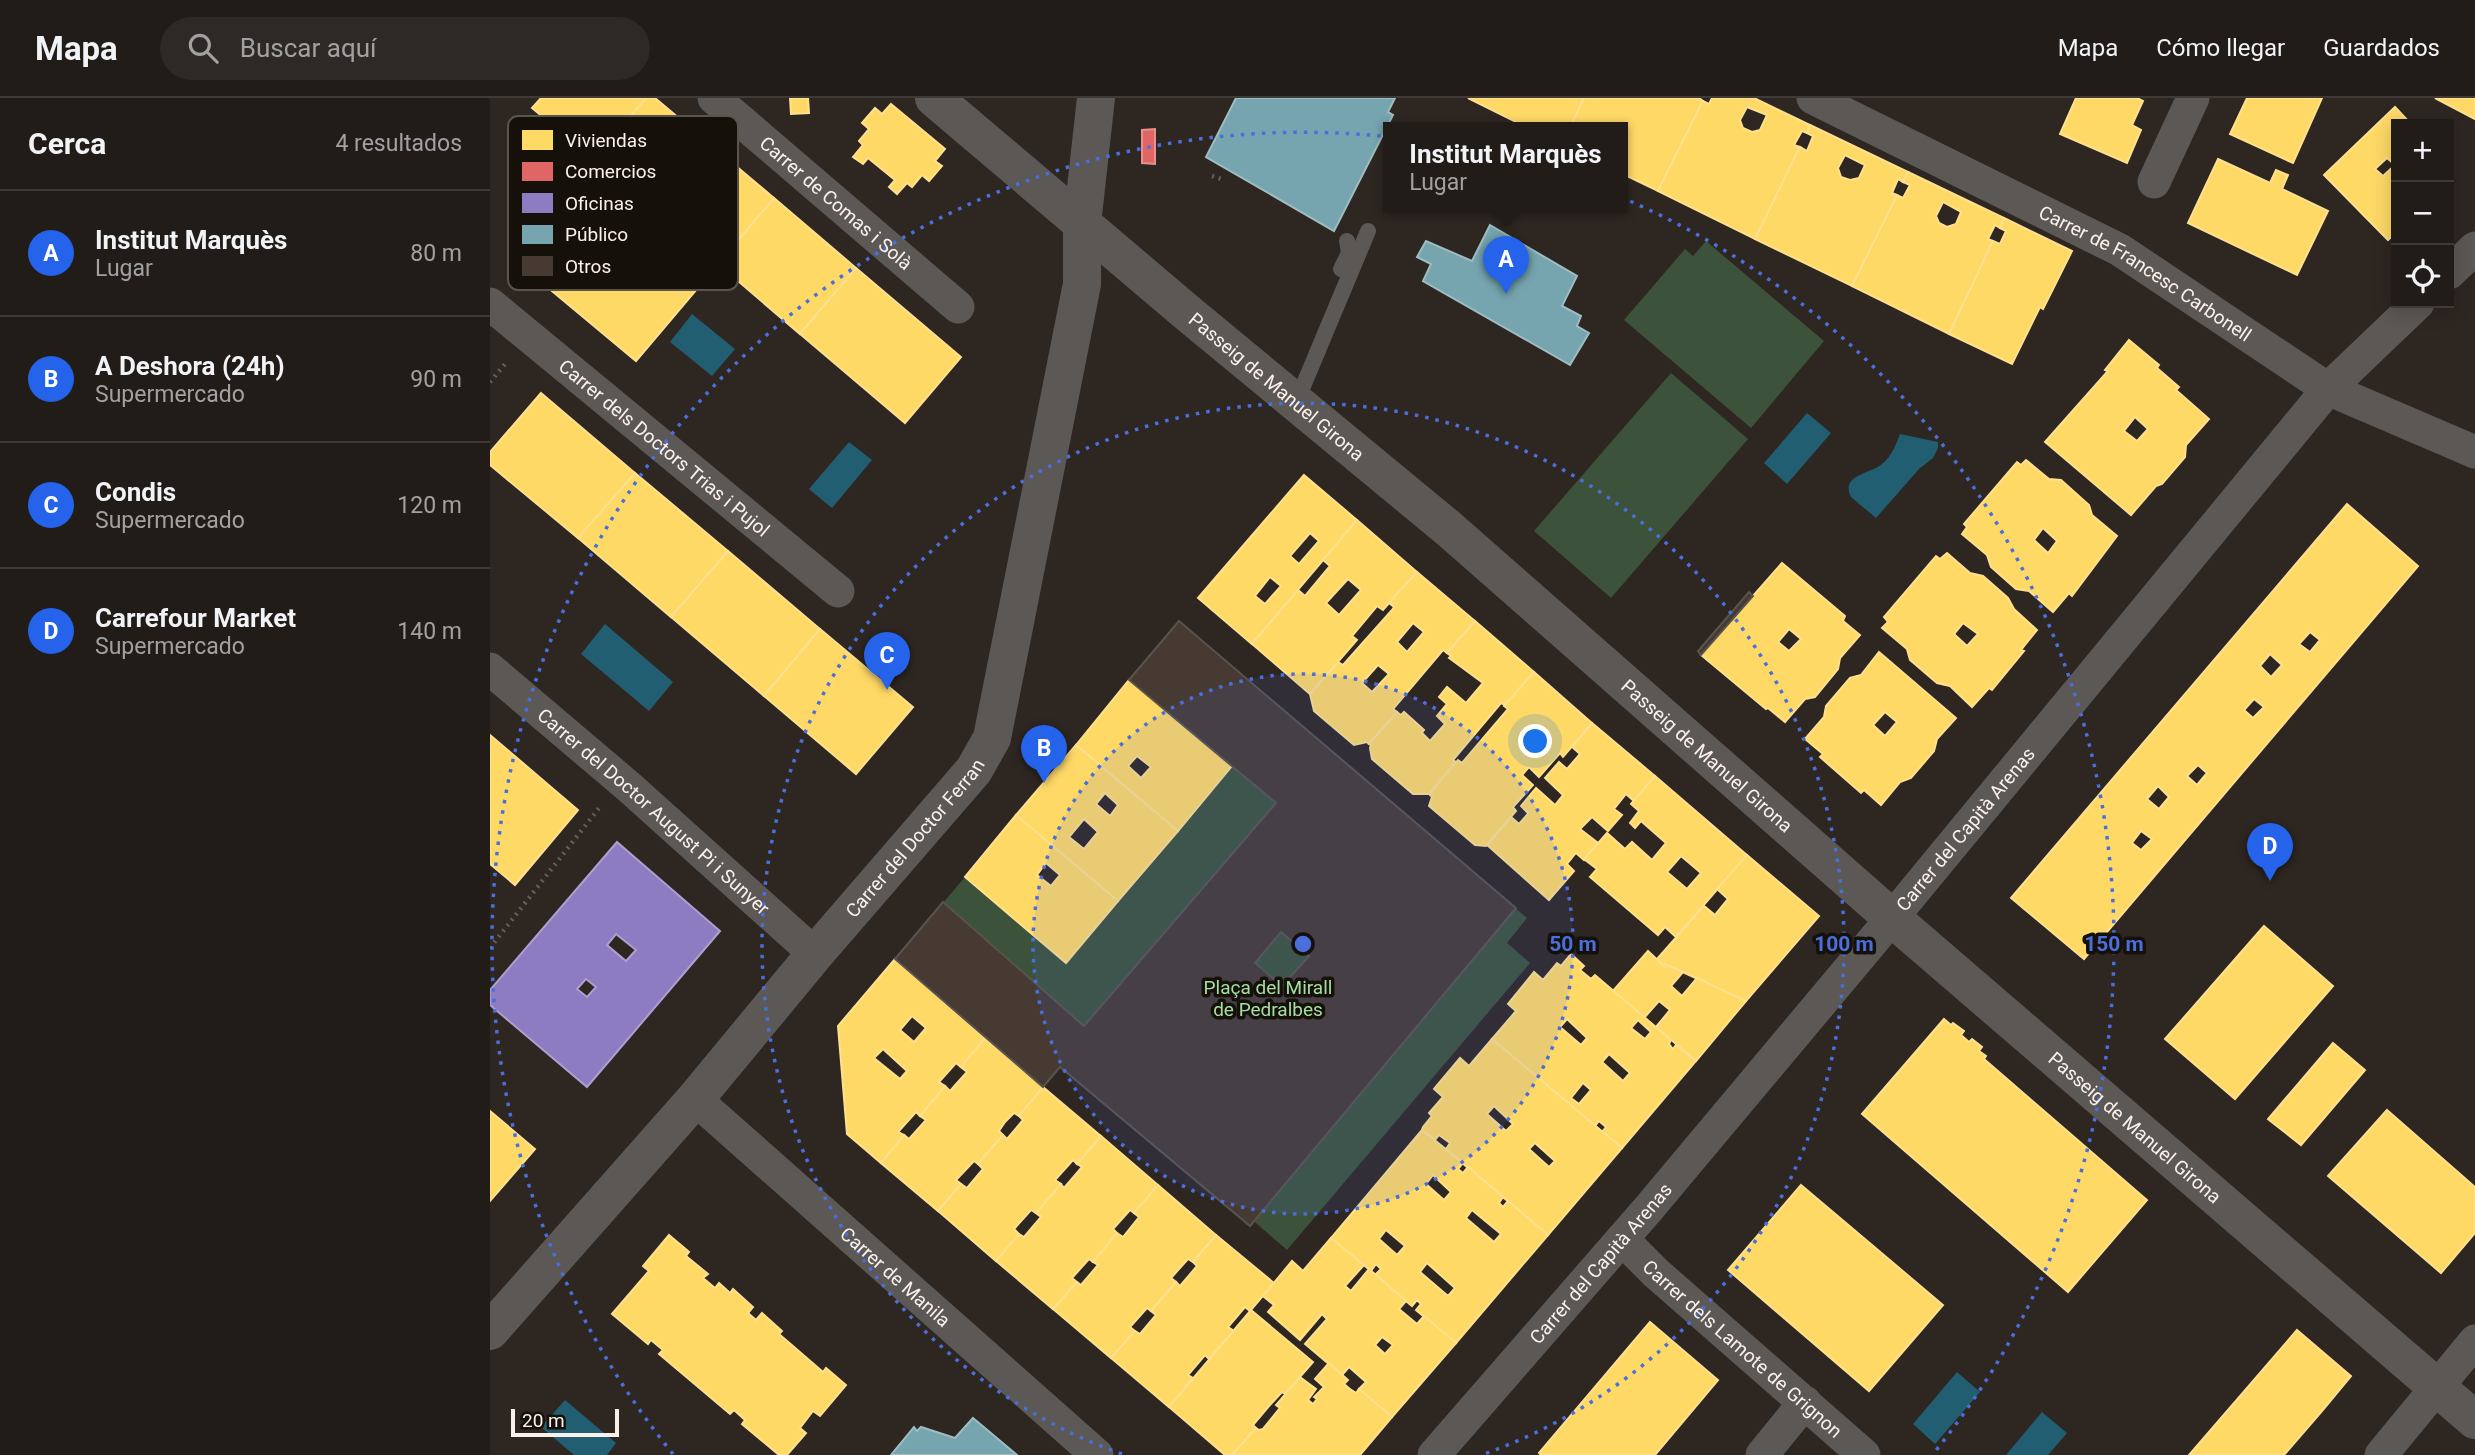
<!DOCTYPE html>
<html lang="es">
<meta charset="utf-8">
<style>
:root{--surface:#221c19;--page:#2e2926;--text:#f1f3f6;--muted:#a2a1a2;--line:#3f3a38;--accent:#2563eb}
body{margin:0;font-family:Roboto,sans-serif;background:var(--page);color:var(--text)}
.controls{position:absolute;right:21px;top:21px;display:grid;overflow:hidden;border-radius:0px;box-shadow:0 4px 18px #0003}
.controls button{width:63px;height:63px;display:grid;place-items:center;padding:0;border:0;border-bottom:2px solid var(--line);background:var(--surface);color:var(--text);font:35px sans-serif}
.scale{position:absolute;left:21px;bottom:18px;width:108px;box-sizing:border-box;padding-left:7px;border:4px solid #fcf1ea;border-top:0;font-size:19px;line-height:24px;white-space:nowrap;color:#fcf1ea;-webkit-text-stroke:5px #16100b;paint-order:stroke}
.you{position:absolute;left:1046px;top:644px;width:24px;height:24px;margin:-18px;border:5px solid #fff;border-radius:50%;background:#1a73e8;box-shadow:0 0 0 10px #1a73e833}
.badge{display:grid;place-items:center;width:46px;height:46px;border-radius:50%;background:var(--accent);color:#fff;font-size:23px;font-weight:700}
.pin{position:absolute;translate:-50% -58px;filter:drop-shadow(0 2px 4px #0008)}
.pin::after{content:'';position:absolute;top:37px;width:24px;height:21px;background:inherit;clip-path:polygon(0 0,100% 0,50% 100%)}
.popup{position:absolute;left:893px;top:24px;width:245px;height:91px;box-sizing:border-box;display:grid;place-content:center;border-radius:0px;background:var(--surface);filter:drop-shadow(0 2px 5px #0005);font-size:23px;white-space:nowrap;color:var(--muted)}
.popup b{font-size:26px;color:var(--text)}
.popup::after{content:'';position:absolute;left:50%;top:100%;margin-left:-14px;border:14px solid transparent;border-top-color:var(--surface)}
.list{margin:0;padding:0;list-style:none}
h2{display:flex;justify-content:space-between;align-items:center;height:91px;margin:0;padding:0 28px;font-size:30px}
h2 small{font-size:23px;font-weight:400;color:var(--muted)}
.list li{display:grid;grid-template-columns:46px 1fr auto;gap:21px;align-items:center;box-sizing:border-box;height:126px;padding:0 28px;border-top:2px solid var(--line)}
.list b{display:block;font-size:26px;white-space:nowrap}
.list p{margin:0;font-size:23px;white-space:nowrap;color:var(--muted)}
.list em{font-size:23px;font-style:normal;color:var(--muted)}
.icon{flex:none;width:38px;height:38px;fill:none;stroke:currentColor;stroke-width:2;stroke-linecap:round;stroke-linejoin:round}
.map{position:relative;flex:none;width:1985px;height:1357px;overflow:hidden}
header{display:flex;align-items:center;gap:42px;box-sizing:border-box;height:98px;padding:0 35px;background:var(--surface);border-bottom:2px solid var(--line)}
header strong{font-size:33px}
nav{display:flex;gap:38px;margin-inline-start:auto;font-size:24px}
.search{width:490px;height:63px;background:var(--page);display:flex;align-items:center;gap:18px;box-sizing:border-box;padding:0 24px;border-radius:38px;color:var(--muted);font-size:26px}
main{display:flex}
aside{flex:1;background:var(--surface)}
.map>svg:first-child{display:block}
.green{fill:#3d523a}
.water{fill:#215e71}
.homes{fill:#ffd966;stroke:#fee08e;stroke-width:2;fill-rule:evenodd}
.shops{fill:#e06666;stroke:#e8908e;stroke-width:2}
.offices{fill:#8e7cc3;stroke:#af9fcf;stroke-width:2;fill-rule:evenodd}
.public{fill:#76a5af;stroke:#9ebcc1;stroke-width:2}
.building{fill:#463a32;stroke:#59534e;stroke-width:2;fill-rule:evenodd}
.lines{fill:none;stroke-linecap:round;stroke-linejoin:round}
.path{stroke:#635f5c;stroke-width:4.5;stroke-dasharray:2 5;stroke-linecap:butt}
.service{stroke:#5b5856;stroke-width:16}
.minor{stroke:#5b5856;stroke-width:33}
.tertiary{stroke:#5b5856;stroke-width:38}
.ring{fill:none;stroke:#4a6fdc;stroke-width:3.5;stroke-dasharray:3.5 7}
.labels{text-anchor:middle;stroke-width:7;stroke-linejoin:round;paint-order:stroke}
.street-label{font-size:19px;fill:#fcf1ea;stroke:#16100b}
.park-label{font-size:19px;fill:#a4dfa1;stroke:#16100b}
.key{fill:#16100b;stroke:#5b544e;stroke-width:2}
.key-label{font-size:19px;fill:#fcf1ea}
.centre{fill:#4a6fdc;stroke:#16100b;stroke-width:3.5}
.ring-label{font-size:21px;text-anchor:middle;font-weight:bold;fill:#4a6fdc;stroke:#16100b;stroke-width:7;stroke-linejoin:round;paint-order:stroke}
</style>
<header>
<strong>Mapa</strong>
<div class="search"><svg class="icon" aria-label="search" viewBox="0 0 24 24"><circle cx="10" cy="10" r="6"/><path d="M15 15l6 6"/></svg>Buscar aquí</div>
<nav><a>Mapa</a><a>Cómo llegar</a><a>Guardados</a></nav>
</header>
<main>
<aside>
<h2>Cerca<small>4 resultados</small></h2>
<ul class="list">
<li><span class="badge">A</span><div><b>Institut Marquès</b><p>Lugar</p></div><em>80 m</em></li>
<li><span class="badge">B</span><div><b>A Deshora (24h)</b><p>Supermercado</p></div><em>90 m</em></li>
<li><span class="badge">C</span><div><b>Condis</b><p>Supermercado</p></div><em>120 m</em></li>
<li><span class="badge">D</span><div><b>Carrefour Market</b><p>Supermercado</p></div><em>140 m</em></li>
</ul>
</aside>
<div class="map">
<svg width="1985" height="1357" viewBox="0 0 1985 1357">
<rect width="100%" height="100%" fill="#2e2621"/>
<g class="green">
<polygon points="1216,143 1334,243 1261,330 1134,222 1195,151 1203,158"/>
<polygon points="1181,275 1258,341 1121,500 1044,433"/>
<polygon points="689,523 1037,820 1017,845 1040,865 797,1152 430,832 475,779 576,865 742,669"/>
</g>
<g class="water">
<polygon points="62,60 85,79 45,126 23,107"/>
<polygon points="202,216 245,251 222,278 180,244"/>
<polygon points="1317,315 1341,335 1297,386 1274,365"/>
<path d="M1410,336L1448,344V350L1443,360L1429,371L1386,420L1361,399C1350,377 1380,376 1392,366C1401,359 1406,347 1410,336Z"/>
<polygon points="359,344 382,362 342,410 319,391"/>
<polygon points="115,526 183,584 159,613 91,556"/>
<polygon points="1467,1274 1490,1294 1445,1346 1423,1326"/>
<polygon points="75,1302 126,1345 117,1357 84,1357 51,1329"/>
<polygon points="1552,1314 1577,1335 1558,1357 1516,1357"/>
</g>
<g class="homes">
<polygon points="51,0 156,0 104,62 42,10"/>
<polygon points="156,0 165,0 284,100 146,263 21,159"/>
<polygon points="300,0 318,0 319,15 301,16"/>
<polygon points="978,0 1094,0 1080,30 1038,30"/>
<polygon points="1094,0 1209,0 1213,3 1168,93 1133,76 1133,30 1080,30"/>
<path d="M1222,0H1264L1320,27L1317,35L1312,33L1304,47L1310,49L1265,141L1168,93L1213,3L1219,6ZM1257,9L1277,17L1270,32L1262,34L1253,30L1250,22Z"/>
<polygon points="1586,0 1647,0 1653,3 1642,27 1651,32 1637,65 1570,36"/>
<polygon points="1757,0 1832,0 1803,65 1740,36"/>
<polygon points="1945,0 1985,0 1985,21"/>
<polygon points="401,6 455,51 445,63 452,68 439,83 432,77 422,89 417,85 407,96 399,89 405,82 378,60 373,66 363,59 373,47 369,43 379,31 372,25 385,10 392,16"/>
<path d="M1905,9L1921,26H1906V134L1898,142L1834,77ZM1897,60L1905,67L1893,78L1885,71Z"/>
<path d="M1320,27L1418,74L1413,84L1408,81L1402,95L1407,97L1362,188L1265,141L1310,49L1317,53L1323,38L1317,35ZM1355,57L1375,67L1369,80L1360,82L1351,79L1348,70Z"/>
<polygon points="1728,61 1780,85 1786,72 1798,77 1792,91 1838,113 1807,177 1698,125"/>
<path d="M1418,74L1514,120L1510,130L1505,127L1498,141L1503,143L1459,236L1362,188L1407,97L1413,100L1420,87L1413,84ZM1453,104L1471,114L1466,126L1457,129L1449,125L1446,118Z"/>
<polygon points="284,100 366,170 310,236 228,166"/>
<polygon points="1514,120 1582,153 1553,211 1550,209 1522,266 1459,236 1503,143 1510,146 1516,133 1510,130"/>
<polygon points="366,170 471,259 415,325 310,236"/>
<path d="M1639,242L1669,267L1667,270L1689,289L1686,292L1719,321L1696,347L1695,359L1672,386L1666,388L1641,417L1555,344L1618,273L1615,272ZM1645,319L1658,331L1647,343L1634,333Z"/>
<polygon points="51,295 145,375 88,440 0,367 0,354"/>
<path d="M1536,362L1559,381L1571,382L1599,407L1602,417L1627,438L1582,498L1579,495L1563,514L1539,493L1526,491L1501,469L1497,457L1472,436L1477,429L1474,426L1527,364L1531,367ZM1553,430L1567,443L1558,455L1544,442Z"/>
<polygon points="145,375 238,453 181,519 88,440"/>
<path d="M814,377L867,422L762,546L708,500ZM820,435L829,443L809,466L800,458ZM780,479L791,488L775,506L765,498Z"/>
<path d="M1857,406L1928,468L1594,861L1521,800ZM1820,534L1830,542L1820,554L1809,546ZM1780,556L1792,567L1781,579L1770,568ZM1764,601L1774,609L1763,620L1754,612ZM1708,667L1717,675L1707,687L1697,678ZM1668,688L1679,699L1669,711L1657,701ZM1651,733L1662,741L1651,752L1642,745Z"/>
<path d="M867,422L927,474L893,512L887,508L862,538L867,542L820,596L762,546L808,492L815,498L840,468L833,462ZM858,481L871,492L849,517L836,505Z"/>
<polygon points="238,453 330,531 274,598 181,519"/>
<path d="M1457,455L1480,475L1493,478L1518,500L1524,511L1547,532L1531,552L1534,553L1502,592L1499,590L1482,609L1460,588L1447,585L1420,562L1417,551L1392,530L1398,524L1394,519L1446,458L1450,461ZM1473,525L1488,536L1477,548L1464,536Z"/>
<path d="M1292,465L1355,518L1353,523L1370,537L1350,560L1348,571L1325,599L1315,601L1295,624L1278,610L1276,611L1211,557ZM1299,531L1311,541L1299,553L1288,544Z"/>
<path d="M927,474L985,523L957,555L953,552L903,611L907,614L879,646L877,644L864,647L824,613L820,596L848,564L853,567L902,512L904,509L899,505ZM923,525L934,534L917,554L907,544ZM888,567L899,576L882,594L872,585Z"/>
<polygon points="985,523 1044,574 1015,607 1011,605 963,662 966,664 939,696 923,696 882,661 880,650 881,647 879,646 907,614 911,617 914,614 934,632 932,635 940,643 955,626 947,618 957,606 949,599 957,589 976,605 993,585 959,560 961,558 957,555"/>
<polygon points="330,531 423,609 366,676 274,598"/>
<path d="M1389,554L1466,620L1447,641L1444,653L1421,680L1410,684L1391,707L1374,692L1371,695L1330,659L1333,656L1315,641L1334,619L1336,608L1360,580L1371,577ZM1395,614L1407,624L1395,638L1383,627Z"/>
<polygon points="1044,574 1102,625 1073,659 1070,655 1049,679 1039,669 1032,677 1043,687 1023,709 1026,713 996,748 985,747 939,708 942,699 939,696 968,662 972,665 1018,611 1014,608 1015,607"/>
<path d="M639,582L742,668L688,733L586,647ZM647,658L661,669L651,680L638,668Z"/>
<polygon points="1102,625 1165,678 1144,703 1136,696 1124,711 1132,717 1118,733 1102,719 1090,731 1108,745 1094,762 1086,755 1085,756 1077,766 1084,773 1059,802 997,747 1021,719 1029,726 1037,717 1038,715 1031,708 1046,690 1065,707 1073,697 1055,680 1069,664 1077,671 1090,656 1082,649"/>
<polygon points="0,637 88,712 25,787 0,766"/>
<path d="M586,647L688,733L628,803L526,717ZM615,695L628,707L620,718L606,706ZM594,721L608,734L594,751L579,739Z"/>
<path d="M1165,678L1257,757L1186,839L1175,829L1168,837L1100,779L1107,771L1094,761L1117,735L1135,751L1142,744L1162,762L1176,745L1151,723L1145,730L1140,725L1149,713L1141,706ZM1191,758L1211,775L1197,791L1177,774Z"/>
<path d="M526,717L628,803L576,865L475,779ZM556,765L570,777L561,788L547,777Z"/>
<polygon points="1257,757 1329,818 1256,903 1175,866 1174,868 1167,861 1214,808 1225,817 1238,801 1227,791"/>
<polygon points="1774,828 1843,888 1745,1001 1675,941"/>
<polygon points="1158,853 1174,868 1175,866 1193,874 1181,888 1192,898 1207,880 1256,903 1206,963 1166,929 1180,912 1169,903 1154,920 1123,893"/>
<path d="M1081,856L1094,868L1090,872L1101,881L1105,877L1181,942L1179,946L1183,951L1186,947L1206,963L1132,1050L1112,1034L1116,1029L1109,1023L1105,1028L1002,941L1026,913L1018,906L1044,874L1053,882L1067,865L1071,868ZM1077,921L1097,940L1091,947L1070,929ZM1148,922L1161,934L1155,941L1141,930ZM1119,956L1140,975L1133,983L1112,964ZM1093,985L1101,992L1089,1006L1081,1000Z"/>
<path d="M405,861L495,940L471,969L466,965L449,984L455,988L430,1018L426,1014L408,1034L414,1037L391,1065L357,1036L348,928ZM422,918L436,930L424,944L410,932ZM393,951L417,973L410,981L384,960Z"/>
<polygon points="1454,921 1461,927 1463,925 1474,933 1471,937 1479,944 1482,941 1492,949 1489,953 1496,958 1494,961 1657,1102 1578,1194 1372,1016"/>
<polygon points="495,940 553,989 529,1018 524,1015 515,1024 509,1033 513,1037 488,1066 484,1063 466,1082 471,1086 448,1113 391,1065 414,1037 419,1041 436,1022 430,1018 455,988 460,993 468,984 477,974 471,969"/>
<path d="M1002,941L1132,1050L1058,1137L959,1054L956,1051L960,1045L949,1037L945,1042L932,1032L933,1029L942,1018L939,1015L953,999L944,991L970,960L979,968ZM1004,1008L1023,1026L1016,1033L997,1016ZM1045,1045L1065,1063L1059,1069L1039,1051Z"/>
<polygon points="1843,945 1875,972 1811,1047 1778,1021"/>
<polygon points="553,989 611,1038 587,1066 583,1062 565,1082 571,1086 546,1115 541,1112 524,1131 529,1136 506,1163 448,1113 471,1086 477,1090 493,1071 488,1066 513,1037 517,1041 533,1022 529,1018"/>
<polygon points="1897,1012 1985,1089 1985,1135 1951,1175 1838,1078"/>
<polygon points="0,1013 45,1051 0,1103"/>
<path d="M932,1032L973,1065L968,1071L973,1075L978,1069L1013,1099L1009,1105L1013,1109L1018,1103L1058,1137L966,1245L926,1212L931,1206L927,1202L922,1208L885,1177L891,1171L886,1166L881,1173L841,1140ZM943,1077L961,1094L954,1102L936,1086ZM982,1112L1011,1136L1004,1144L976,1120ZM896,1132L915,1148L907,1157L889,1141ZM937,1165L965,1190L958,1198L930,1174Z"/>
<polygon points="611,1038 668,1087 644,1115 640,1112 623,1131 627,1135 603,1164 599,1161 582,1180 587,1184 563,1211 506,1163 529,1136 534,1139 551,1119 546,1115 571,1086 574,1090 592,1069 587,1066"/>
<polygon points="668,1087 726,1137 703,1164 698,1161 681,1180 686,1184 661,1213 657,1210 640,1229 645,1233 621,1260 563,1211 587,1184 591,1187 608,1167 603,1164 627,1135 633,1139 649,1119 644,1115"/>
<polygon points="1311,1087 1453,1207 1379,1293 1238,1172"/>
<polygon points="179,1137 199,1154 196,1158 218,1176 213,1180 225,1190 229,1185 240,1195 243,1191 263,1209 258,1215 266,1222 272,1215 292,1233 289,1236 333,1274 336,1270 356,1287 330,1318 323,1313 310,1330 316,1335 297,1357 289,1357 252,1326 255,1322 244,1312 240,1316 169,1256 173,1252 161,1242 158,1246 122,1216 159,1173 153,1168"/>
<polygon points="726,1137 784,1185 760,1213 755,1209 738,1229 744,1233 719,1261 715,1257 698,1277 703,1280 679,1309 621,1260 645,1233 650,1236 666,1217 661,1213 686,1184 690,1188 707,1168 703,1164"/>
<path d="M841,1140L874,1167L855,1188L861,1193L879,1171L916,1203L909,1211L927,1226L934,1218L966,1245L902,1319L869,1291L876,1284L859,1269L852,1277L815,1246L837,1221L832,1216L810,1242L778,1214L784,1207L773,1198L802,1163L813,1173ZM892,1239L903,1247L895,1256L885,1247Z"/>
<polygon points="761,1212 823,1264 795,1296 792,1294 779,1308 763,1327 766,1330 742,1357 735,1357 679,1309"/>
<polygon points="1160,1224 1228,1282 1165,1357 1051,1357 1049,1355"/>
<polygon points="1807,1232 1861,1278 1832,1313 1794,1357 1699,1357"/>
<polygon points="839,1265 858,1282 854,1286 860,1291 866,1295 869,1291 902,1319 870,1357 742,1357 766,1330 769,1332 773,1331 790,1310 786,1307 810,1279 826,1291 818,1302 823,1306 827,1301 824,1299 834,1289 825,1281"/>
</g>
<polygon class="shops" points="665,31 665,66 652,65 652,32"/>
<path class="offices" d="M127,744L230,833L97,989L0,907V892ZM126,836L146,852L136,863L117,847ZM96,881L106,889L97,899L87,891Z"/>
<g class="public">
<polygon points="746,0 905,0 898,14 903,17 844,133 716,59"/>
<polygon points="1000,127 1087,178 1072,208 1091,218 1087,228 1099,235 1080,267 933,183 941,166 927,159 936,143 982,163"/>
<polygon points="483,1320 527,1357 401,1357 424,1329 427,1333 431,1329 465,1340"/>
</g>
<g class="building">
<polygon points="1259,494 1263,498 1211,557 1208,553"/>
<path d="M689,523L1026,810L760,1128L570,969L553,989L405,861L453,804L594,928L786,705L639,582ZM791,834L819,858L792,888L765,865Z"/>
</g>
<g class="lines">
<g class="path">
<polyline points="722,78 734,82"/>
<polyline points="0,284 16,265"/>
<polyline points="0,850 109,710"/>
</g>
<g class="service">
<polyline points="851,171 859,155 857,143"/>
<polyline points="806,305 878,133"/>
</g>
<g class="minor">
<path id="s1" d="M224,0L468,209"/>
<path id="s2" d="M1323,0L1630,152L1838,291L1985,354"/>
<polyline points="1664,84 1703,0"/>
<polyline points="1959,175 1985,150"/>
<path id="s3" d="M0,206L348,493"/>
<path id="s4" d="M0,571L139,689L325,856"/>
<path id="s5" d="M205,1001L607,1357"/>
<path id="s6" d="M1132,1141L1166,1175L1374,1357"/>
<path id="s7" d="M944,1357L1159,1110L1402,820L1838,291L1928,205"/>
<polyline points="1272,1357 1315,1304"/>
<polyline points="1891,1357 1985,1243"/>
</g>
<g class="tertiary">
<path id="s8" d="M444,0L700,217L958,430L1402,820L1985,1322"/>
<path id="s9" d="M0,1233L205,1001L325,856L484,672L502,640L592,186V126L606,0"/>
</g>
</g>
<circle cx="813" cy="846" r="270" fill="#4a6fdc" fill-opacity=".12"/>
<g class="ring">
<circle cx="813" cy="846" r="270"/>
<path d="M632 1356A541 541 0 1 1 994 1356"/>
<path d="M183 1356A811 811 0 1 1 1443 1356"/>
</g>
<g class="labels">
<g class="street-label">
<text dy="7" stroke="none"><textPath href="#s1" startOffset="161">Carrer de Comas i Solà</textPath></text>
<text dy="7" stroke="none"><textPath href="#s2" startOffset="376">Carrer de Francesc Carbonell</textPath></text>
<text dy="7" stroke="none"><textPath href="#s8" startOffset="448">Passeig de Manuel Girona</textPath></text>
<text dy="7" stroke="none"><textPath href="#s3" startOffset="226">Carrer dels Doctors Trias i Pujol</textPath></text>
<text dy="7" stroke="none"><textPath href="#s8" startOffset="1015">Passeig de Manuel Girona</textPath></text>
<text dy="7" stroke="none"><textPath href="#s4" startOffset="217">Carrer del Doctor August Pi i Sunyer</textPath></text>
<text dy="7" stroke="none"><textPath href="#s7" startOffset="821">Carrer del Capità Arenas</textPath></text>
<text dy="7" stroke="none"><textPath href="#s9" startOffset="651">Carrer del Doctor Ferran</textPath></text>
<text dy="7" stroke="none"><textPath href="#s8" startOffset="1582">Passeig de Manuel Girona</textPath></text>
<text dy="7" stroke="none"><textPath href="#s7" startOffset="254">Carrer del Capità Arenas</textPath></text>
<text dy="7" stroke="none"><textPath href="#s5" startOffset="268">Carrer de Manila</textPath></text>
<text dy="7" stroke="none"><textPath href="#s6" startOffset="163">Carrer dels Lamote de Grignon</textPath></text>
</g>
<g class="park-label">
<text x="778" y="896">Plaça del Mirall<tspan x="778" dy="22">de Pedralbes</tspan></text>
</g>
</g>
<rect x="18" y="18" width="230" height="174" rx="10" class="key"/>
<rect x="32" y="32" width="31" height="20" fill="#ffd966"/>
<rect x="32" y="64" width="31" height="19" fill="#e06666"/>
<rect x="32" y="95" width="31" height="20" fill="#8e7cc3"/>
<rect x="32" y="127" width="31" height="19" fill="#76a5af"/>
<rect x="32" y="158" width="31" height="20" fill="#463a32"/>
<g class="key-label">
<text x="75" y="49">Viviendas</text>
<text x="75" y="80">Comercios</text>
<text x="75" y="112">Oficinas</text>
<text x="75" y="143">Público</text>
<text x="75" y="175">Otros</text>
</g>
<circle cx="813" cy="846" r="10" class="centre"/>
<g class="ring-label">
<text x="1083" y="853">50 m</text>
<text x="1354" y="853">100 m</text>
<text x="1624" y="853">150 m</text>
</g>
</svg>
<div class="controls">
<button>+</button>
<button>−</button>
<button><svg class="icon" aria-label="locate" viewBox="0 0 24 24"><circle cx="12" cy="12" r="6"/><path d="M12 2v4M12 18v4M2 12h4M18 12h4"/></svg></button>
</div>
<div class="scale">20 m</div>
<div class="you"></div>
<div class="pin badge" style="left:1016px;top:196px">A</div>
<div class="popup"><b>Institut Marquès</b>Lugar</div>
<div class="pin badge" style="left:554px;top:685px">B</div>
<div class="pin badge" style="left:397px;top:592px">C</div>
<div class="pin badge" style="left:1780px;top:783px">D</div>
</div>
</main>
